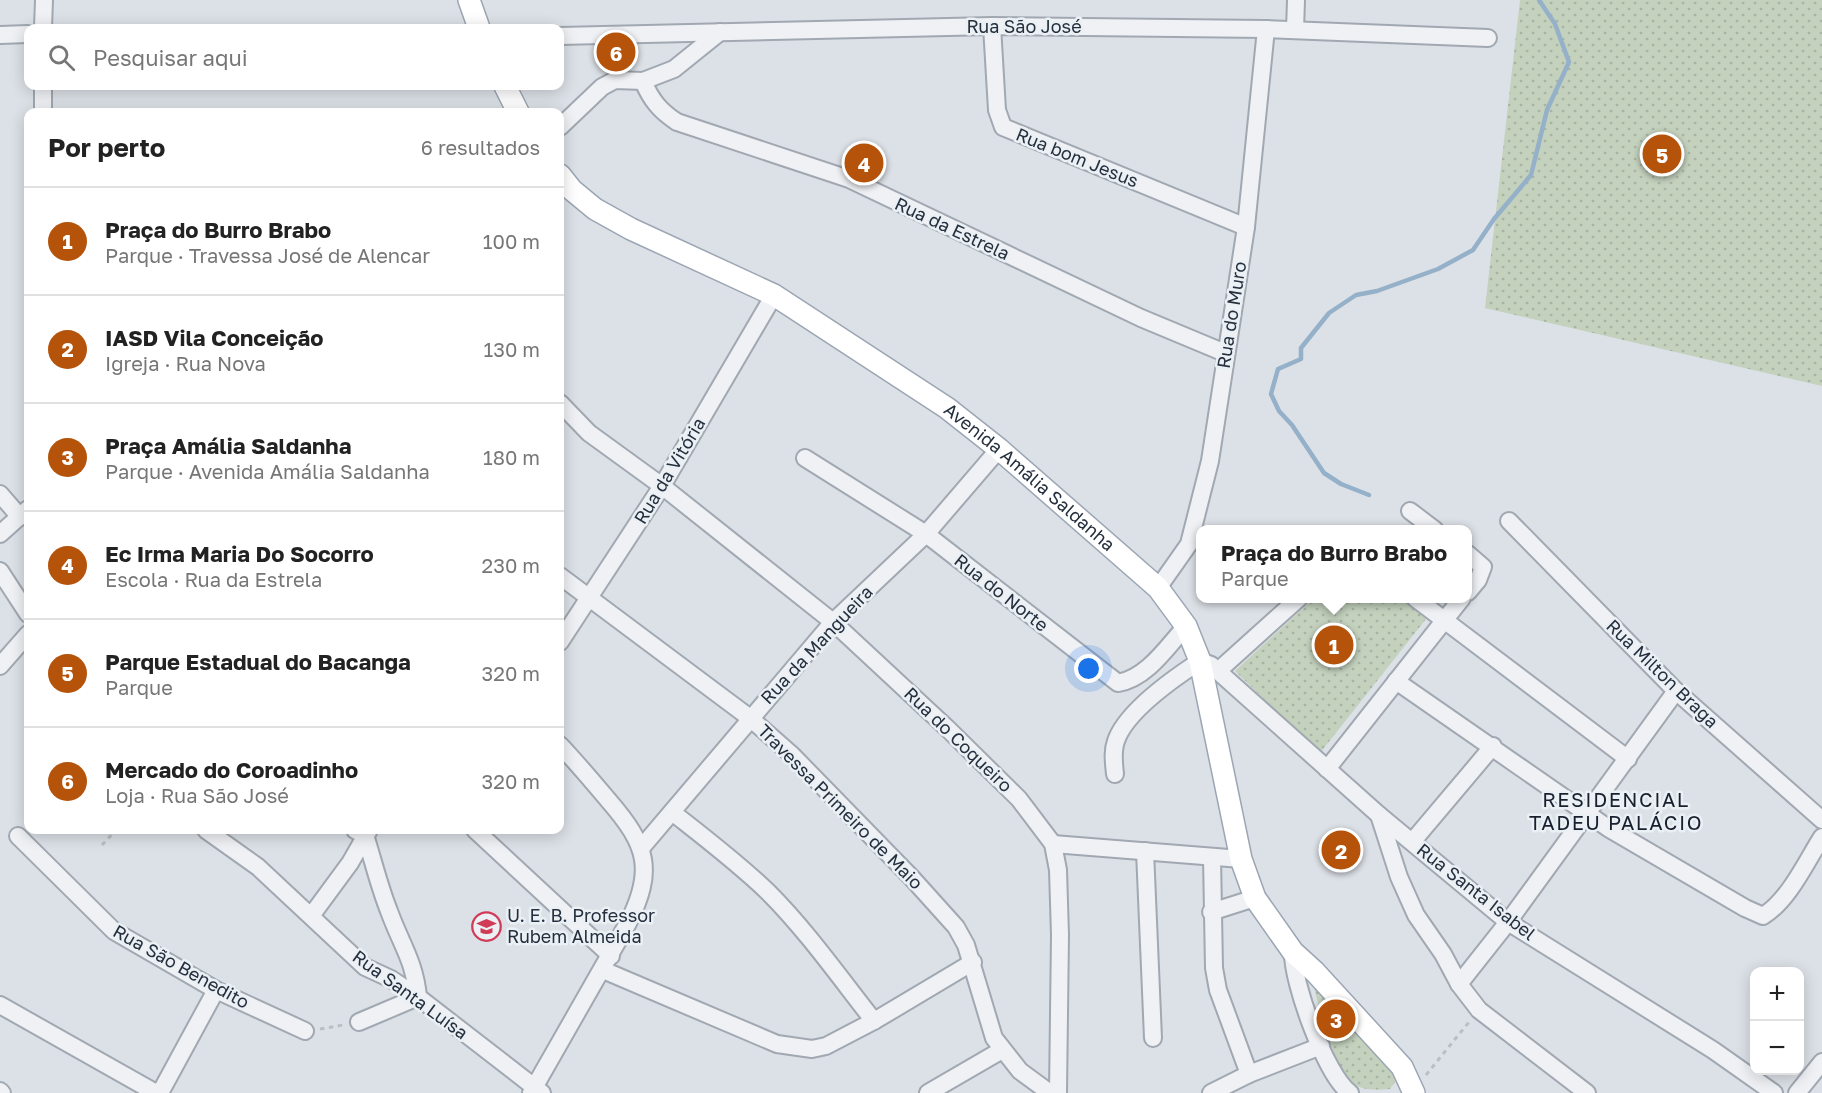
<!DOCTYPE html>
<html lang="pt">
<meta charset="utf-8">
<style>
:root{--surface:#fff;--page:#f6f6f6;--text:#222;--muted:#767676;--line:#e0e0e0;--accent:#b45309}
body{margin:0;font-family:"Golos Text",sans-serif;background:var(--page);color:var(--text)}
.controls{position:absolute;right:18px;bottom:18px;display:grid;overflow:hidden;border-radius:12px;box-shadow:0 3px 15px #0003}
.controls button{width:54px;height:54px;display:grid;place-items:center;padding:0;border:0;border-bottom:2px solid var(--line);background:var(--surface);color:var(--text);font:30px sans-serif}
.you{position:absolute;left:1089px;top:669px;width:21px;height:21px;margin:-15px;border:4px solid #fff;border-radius:50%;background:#1a73e8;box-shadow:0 0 0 9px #1a73e833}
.badge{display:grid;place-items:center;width:39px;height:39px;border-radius:50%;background:var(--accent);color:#fff;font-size:20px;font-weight:700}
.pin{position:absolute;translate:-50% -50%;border:3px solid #fff;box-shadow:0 2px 6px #0006}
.popup{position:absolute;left:1196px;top:525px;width:276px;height:78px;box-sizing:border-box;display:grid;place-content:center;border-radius:12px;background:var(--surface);filter:drop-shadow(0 2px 4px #0005);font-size:20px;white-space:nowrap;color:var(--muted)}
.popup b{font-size:22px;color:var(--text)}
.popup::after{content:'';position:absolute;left:50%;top:100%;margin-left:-12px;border:12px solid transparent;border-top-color:var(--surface)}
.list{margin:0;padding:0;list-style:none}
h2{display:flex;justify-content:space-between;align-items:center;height:78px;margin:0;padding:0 24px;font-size:26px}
h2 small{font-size:20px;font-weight:400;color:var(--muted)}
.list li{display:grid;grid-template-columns:39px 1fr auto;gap:18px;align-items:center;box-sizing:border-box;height:108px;padding:0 24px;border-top:2px solid var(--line)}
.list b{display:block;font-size:22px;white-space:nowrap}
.list p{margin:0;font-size:20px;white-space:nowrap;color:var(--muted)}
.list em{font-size:20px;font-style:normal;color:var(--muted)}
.icon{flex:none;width:33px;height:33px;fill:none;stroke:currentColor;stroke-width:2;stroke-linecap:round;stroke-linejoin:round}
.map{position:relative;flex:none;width:1822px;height:1093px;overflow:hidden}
.search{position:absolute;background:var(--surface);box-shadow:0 3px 15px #0003;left:24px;top:24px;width:540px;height:66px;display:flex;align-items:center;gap:15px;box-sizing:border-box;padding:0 21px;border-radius:12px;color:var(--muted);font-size:22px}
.panel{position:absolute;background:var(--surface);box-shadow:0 3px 15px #0003;left:24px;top:108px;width:540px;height:726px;border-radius:12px}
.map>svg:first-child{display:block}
.park{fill:url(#park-dots)}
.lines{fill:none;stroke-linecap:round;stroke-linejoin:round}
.stream{stroke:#95b0c9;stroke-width:4.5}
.minor-casing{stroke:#a1a8b1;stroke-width:20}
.major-casing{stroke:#9ba5b3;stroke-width:24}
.path{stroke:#babfc5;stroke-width:3;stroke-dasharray:4.5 4.5;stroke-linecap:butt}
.minor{stroke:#eff1f5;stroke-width:16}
.major{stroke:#fff;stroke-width:21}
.labels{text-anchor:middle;stroke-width:5;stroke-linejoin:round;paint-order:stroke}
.street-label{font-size:18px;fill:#252f3d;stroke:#ebf0f5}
.poi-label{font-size:18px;fill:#252f3d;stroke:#ebf0f5;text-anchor:start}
.neighbourhood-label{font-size:20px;letter-spacing:1.5px;fill:#18202e;stroke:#ebf0f5}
</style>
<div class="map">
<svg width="1822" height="1093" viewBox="0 0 1822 1093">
<defs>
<pattern id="park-dots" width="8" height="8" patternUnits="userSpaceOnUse" patternTransform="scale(1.5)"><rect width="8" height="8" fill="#c3d1bd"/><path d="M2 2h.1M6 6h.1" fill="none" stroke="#a7b4a3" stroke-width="1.8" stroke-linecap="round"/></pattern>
</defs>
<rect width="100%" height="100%" fill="#dce1e7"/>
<g class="park">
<polygon points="1520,0 1822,0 1822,386 1485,308"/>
<polygon points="1313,599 1403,599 1426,619 1320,753 1235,671"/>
<path d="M1311,977L1394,1071L1395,1082L1390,1089C1376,1090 1360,1091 1350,1081C1329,1061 1320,1006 1311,977Z"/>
</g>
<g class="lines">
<polyline class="stream" points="1369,495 1341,484 1324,473 1292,425 1279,411 1271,394 1278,369 1301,359 1301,348 1329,313 1356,295 1377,291 1438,269 1473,250 1494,219 1531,175 1547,110 1569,62 1555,24 1539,0"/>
<defs>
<g id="minor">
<polyline points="992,26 997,110 1003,127 1246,227"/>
<polyline points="43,28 44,0"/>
<polyline points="1295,30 1296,0"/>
<polyline points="0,35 28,34"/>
<polyline points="560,36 992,26 1266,29 1488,38"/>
<path d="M643,81C651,100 660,111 677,122L849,179L1141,318L1225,353"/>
<polyline points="43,112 43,86"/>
<polyline points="560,127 602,87 615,80 643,81 674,69 720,32"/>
<polyline points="560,403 589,433 662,486 833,622 947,728 1019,799 1053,844 1058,870 1060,935 1058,1093"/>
<path d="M805,458L926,534L1118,683C1147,678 1167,647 1186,626"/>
<polyline points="0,494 20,517"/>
<polyline points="1410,511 1435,530"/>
<polyline points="1509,521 1676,691 1822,820"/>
<polyline points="0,534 28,509"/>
<polyline points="1468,554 1483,567 1478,580 1468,592"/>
<polyline points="0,571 28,614"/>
<polyline points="560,576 750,718 792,755 911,877 956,927 966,945 994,1038 1020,1071 1050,1093"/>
<polyline points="1158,588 1189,544 1210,461 1246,227 1266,29"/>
<polyline points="1415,598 1628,759"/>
<polyline points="560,642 662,486 774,295"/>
<polyline points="0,666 28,634"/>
<polyline points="1219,670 1299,598"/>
<path d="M1396,681L1608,828L1745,908L1763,916C1789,900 1806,862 1822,837"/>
<polyline points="1327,769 1462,598"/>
<path d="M1115,774C1114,763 1112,752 1116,741C1126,711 1174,678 1200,661L1211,665L1379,815L1508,922L1713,1050L1774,1093"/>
<path d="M672,812C705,838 738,863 768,892C807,931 840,978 874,1021"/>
<polyline points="1379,815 1399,877 1416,915 1443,954 1459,984 1479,1010 1587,1093"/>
<polyline points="206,830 258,867 365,967 391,979 418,997 542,1093"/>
<path d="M355,830L365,835C373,860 379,886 389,911C400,942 415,962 418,997L359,1022"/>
<polyline points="475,830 611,956"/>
<polyline points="18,836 114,931 216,990 305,1031"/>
<polyline points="1412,842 1493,746"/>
<polyline points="1053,844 1241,859"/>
<polyline points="642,847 833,622 926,534 999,449"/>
<polyline points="1145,851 1153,1038"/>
<polyline points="1212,857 1214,968 1218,990 1249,1074"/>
<polyline points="1211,912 1255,898"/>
<polyline points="311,916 350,863 369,830"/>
<path d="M1293,952C1292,982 1326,1076 1350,1093"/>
<polyline points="603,970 777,1044 812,1049 826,1046 874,1021 973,962"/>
<polyline points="1459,984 1508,922 1676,691"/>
<polyline points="0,1005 156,1093"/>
<polyline points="0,1091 2,1093"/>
<polyline points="160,1093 216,990"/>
<path d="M531,1093L628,923C655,870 647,845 609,801C593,782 577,763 560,745"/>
<polyline points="928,1093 1002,1050"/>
<polyline points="1211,1093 1249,1074 1321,1046"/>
<polyline points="1797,1093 1822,1062"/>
</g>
<g id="major">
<polyline points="469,0 479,28"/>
<polyline points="505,86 518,112"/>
<path id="s1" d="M560,175L572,190L595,209L631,229L774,295L947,408L999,449L1158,588L1186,626L1200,661L1241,859L1255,898L1293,952L1315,972L1402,1067L1414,1093"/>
</g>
</defs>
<use href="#minor" class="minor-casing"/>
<use href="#major" class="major-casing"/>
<g class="path">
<polyline points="102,845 116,830"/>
<polyline points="320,1029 343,1025"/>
<polyline points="1426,1075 1469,1022"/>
</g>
<use href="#minor" class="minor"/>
<use href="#major" class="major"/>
</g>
<defs>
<symbol id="school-ring" viewBox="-11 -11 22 22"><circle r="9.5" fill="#ebf0f5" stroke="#d13b58" stroke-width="1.5"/><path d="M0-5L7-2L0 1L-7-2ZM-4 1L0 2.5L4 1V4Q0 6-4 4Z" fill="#d13b58"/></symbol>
</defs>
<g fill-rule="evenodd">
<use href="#school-ring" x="470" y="910" width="33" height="33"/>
</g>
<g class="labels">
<g class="street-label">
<text x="1024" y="33">Rua São José</text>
<text transform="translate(1077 158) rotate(22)" y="6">Rua bom Jesus</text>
<text transform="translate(952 229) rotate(25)" y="6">Rua da Estrela</text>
<text transform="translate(1232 315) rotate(-81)" y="6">Rua do Muro</text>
<text transform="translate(670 471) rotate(-59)" y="6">Rua da Vitória</text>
<text dy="6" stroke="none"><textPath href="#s1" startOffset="562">Avenida Amália Saldanha</textPath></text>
<text transform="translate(1001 593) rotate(38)" y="6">Rua do Norte</text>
<text transform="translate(817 645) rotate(-47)" y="6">Rua da Mangueira</text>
<text transform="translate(1662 674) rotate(44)" y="6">Rua Milton Braga</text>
<text transform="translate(958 740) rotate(44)" y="6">Rua do Coqueiro</text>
<text transform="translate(840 807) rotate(45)" y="6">Travessa Primeiro de Maio</text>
<text transform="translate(1476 892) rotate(38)" y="6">Rua Santa Isabel</text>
<text transform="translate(181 967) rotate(29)" y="6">Rua São Benedito</text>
<text transform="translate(410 995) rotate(36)" y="6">Rua Santa Luísa</text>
</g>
<g class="poi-label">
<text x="507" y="922">U. E. B. Professor<tspan x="507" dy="21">Rubem Almeida</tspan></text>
</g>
<g class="neighbourhood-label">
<text x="1616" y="807">RESIDENCIAL<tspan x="1616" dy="23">TADEU PALÁCIO</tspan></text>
</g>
</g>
</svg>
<div class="controls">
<button>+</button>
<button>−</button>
</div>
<div class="you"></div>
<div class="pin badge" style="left:1334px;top:645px">1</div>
<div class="popup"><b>Praça do Burro Brabo</b>Parque</div>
<div class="pin badge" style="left:1341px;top:850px">2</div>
<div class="pin badge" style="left:1336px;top:1019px">3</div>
<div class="pin badge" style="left:864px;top:163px">4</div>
<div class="pin badge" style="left:1662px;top:154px">5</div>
<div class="pin badge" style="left:616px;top:52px">6</div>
<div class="search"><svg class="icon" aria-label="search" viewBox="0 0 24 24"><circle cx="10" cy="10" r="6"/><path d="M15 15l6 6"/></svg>Pesquisar aqui</div>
<section class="panel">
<h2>Por perto<small>6 resultados</small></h2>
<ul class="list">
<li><span class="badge">1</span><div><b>Praça do Burro Brabo</b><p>Parque · Travessa José de Alencar</p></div><em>100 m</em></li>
<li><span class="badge">2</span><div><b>IASD Vila Conceição</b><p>Igreja · Rua Nova</p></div><em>130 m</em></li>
<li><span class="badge">3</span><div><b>Praça Amália Saldanha</b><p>Parque · Avenida Amália Saldanha</p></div><em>180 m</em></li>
<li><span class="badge">4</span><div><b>Ec Irma Maria Do Socorro</b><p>Escola · Rua da Estrela</p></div><em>230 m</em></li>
<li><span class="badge">5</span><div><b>Parque Estadual do Bacanga</b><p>Parque</p></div><em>320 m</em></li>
<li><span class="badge">6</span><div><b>Mercado do Coroadinho</b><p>Loja · Rua São José</p></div><em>320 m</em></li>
</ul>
</section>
</div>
